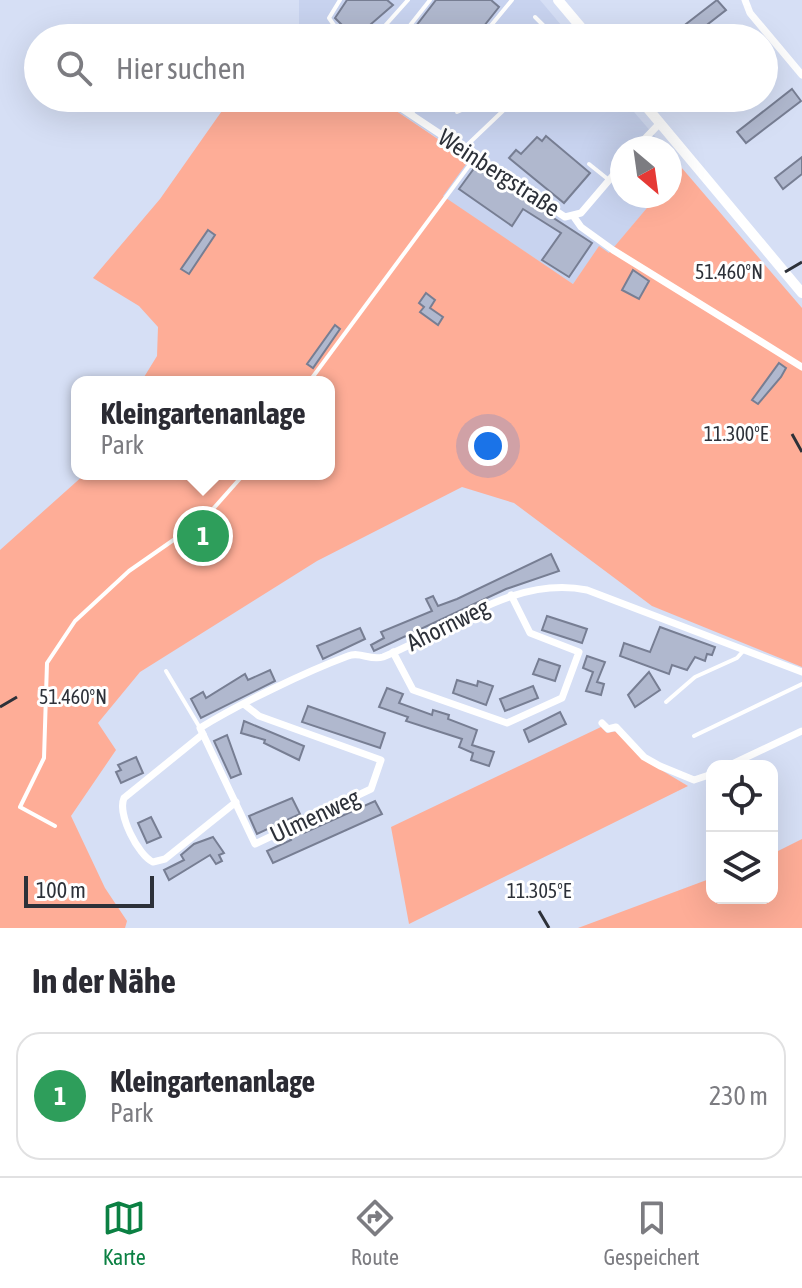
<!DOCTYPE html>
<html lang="de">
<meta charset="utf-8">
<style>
:root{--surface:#fff;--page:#f7f7f7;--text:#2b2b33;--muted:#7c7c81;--line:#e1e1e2;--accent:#0b8043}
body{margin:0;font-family:"Asap Condensed",sans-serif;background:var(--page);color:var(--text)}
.controls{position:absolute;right:24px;bottom:24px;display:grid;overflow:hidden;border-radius:16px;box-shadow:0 8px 32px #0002}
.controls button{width:72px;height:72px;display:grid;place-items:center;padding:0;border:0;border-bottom:2px solid var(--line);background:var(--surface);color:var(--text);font:40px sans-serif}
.compass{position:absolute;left:610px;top:136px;width:72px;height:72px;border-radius:50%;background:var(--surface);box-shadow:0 8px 32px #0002;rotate:151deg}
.scale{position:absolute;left:24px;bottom:20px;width:130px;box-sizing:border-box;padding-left:8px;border:4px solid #2d3139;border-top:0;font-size:22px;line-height:28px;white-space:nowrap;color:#2d3139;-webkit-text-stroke:6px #fff;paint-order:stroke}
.you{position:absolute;left:488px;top:446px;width:28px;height:28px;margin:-20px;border:6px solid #fff;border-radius:50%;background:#1a73e8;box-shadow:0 0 0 12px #1a73e833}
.badge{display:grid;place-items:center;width:52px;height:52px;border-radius:50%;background:var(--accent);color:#fff;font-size:26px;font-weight:700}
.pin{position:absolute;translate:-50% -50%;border:4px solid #fff;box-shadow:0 2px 8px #0006}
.popup{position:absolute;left:71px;top:376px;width:264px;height:104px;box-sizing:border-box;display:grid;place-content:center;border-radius:16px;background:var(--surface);filter:drop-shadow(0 2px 6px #0005);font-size:26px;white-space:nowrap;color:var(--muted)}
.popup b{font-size:30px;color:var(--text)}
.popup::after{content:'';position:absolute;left:50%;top:100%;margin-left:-16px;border:16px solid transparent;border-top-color:var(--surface)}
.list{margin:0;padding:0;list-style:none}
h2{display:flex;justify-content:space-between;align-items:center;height:104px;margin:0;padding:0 32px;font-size:34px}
h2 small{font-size:26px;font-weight:400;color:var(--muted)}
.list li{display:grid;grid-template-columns:52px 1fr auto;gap:24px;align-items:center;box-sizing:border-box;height:128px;margin:0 16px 16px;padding:0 16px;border:2px solid var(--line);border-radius:24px}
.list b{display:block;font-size:30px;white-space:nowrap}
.list p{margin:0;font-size:26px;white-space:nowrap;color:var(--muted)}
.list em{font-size:26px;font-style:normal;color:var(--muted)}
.icon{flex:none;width:44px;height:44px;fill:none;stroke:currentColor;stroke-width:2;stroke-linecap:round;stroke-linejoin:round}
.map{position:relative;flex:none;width:802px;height:928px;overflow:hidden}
.search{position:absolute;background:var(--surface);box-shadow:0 8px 32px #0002;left:24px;right:24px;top:24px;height:88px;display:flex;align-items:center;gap:20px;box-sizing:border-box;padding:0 28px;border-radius:44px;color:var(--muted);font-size:30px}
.sheet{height:248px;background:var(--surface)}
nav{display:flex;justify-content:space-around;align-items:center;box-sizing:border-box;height:112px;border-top:2px solid var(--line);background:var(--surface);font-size:22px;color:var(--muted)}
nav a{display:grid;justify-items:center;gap:4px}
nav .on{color:var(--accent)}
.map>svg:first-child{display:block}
.built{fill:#c8d3ef}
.green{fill:#fead97}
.building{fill:#b0b8ce;stroke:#777e93;stroke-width:2}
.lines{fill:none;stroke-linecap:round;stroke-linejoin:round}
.lane{stroke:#fff;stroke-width:4}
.street{stroke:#fff;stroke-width:7}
.secondary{stroke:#fff;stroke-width:10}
.ticks{fill:none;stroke:#2d3139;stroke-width:3}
.labels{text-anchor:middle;stroke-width:6;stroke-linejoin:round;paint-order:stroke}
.street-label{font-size:24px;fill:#2d3139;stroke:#fff}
.ticks-label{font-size:20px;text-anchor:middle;fill:#2d3139;stroke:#fff;stroke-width:6;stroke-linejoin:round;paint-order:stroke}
</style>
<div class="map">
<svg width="802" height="928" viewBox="0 0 802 928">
<rect width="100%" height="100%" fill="#d6dff5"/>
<g class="built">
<polygon points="299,0 540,0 572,38 299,38"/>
<polygon points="377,98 622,98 665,148 622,148 622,196 657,196 609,254 599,247 573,284 442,196 469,159"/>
</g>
<g class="green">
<polygon points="231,98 377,98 469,160 443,196 573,284 599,246 609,253 657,196 670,196 670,180 681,167 802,308 802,667 652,606 514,503 462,487 317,561 140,672 98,723 116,750 71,816 105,888 127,921 125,928 0,928 0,550 85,474 329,474 329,382 141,382 157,356 158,327 139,306 93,278 160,199"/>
<polygon points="601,727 607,733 617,731 641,758 688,786 409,924 391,827"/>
<polygon points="802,839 802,928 578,928 712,878 712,898 772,898 772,854"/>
</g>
<g class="building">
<polygon points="347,0 387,0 393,5 355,38 335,18"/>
<polygon points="436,0 491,0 499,7 480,31 457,30 450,38 426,38 416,26"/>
<polygon points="717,0 726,10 690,38 668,38"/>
<polygon points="792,89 801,101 746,143 737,132"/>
<polygon points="546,136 590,173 564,203 509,158 516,150 521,154 537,137 542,141"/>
<polygon points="802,157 802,174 783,189 775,178"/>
<polygon points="475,167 592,243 569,277 542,260 561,233 523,209 512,226 459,189"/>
<polygon points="208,230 215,235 189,274 181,269"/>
<polygon points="633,270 649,281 639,299 622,290"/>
<polygon points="426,293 435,300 430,308 443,317 438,325 420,312 424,307 419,303"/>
<polygon points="335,325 340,329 313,368 307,364"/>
<polygon points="779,363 786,368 781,377 758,404 752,400"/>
<polygon points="551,554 559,571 506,589 374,651 371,645 384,638 381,632 432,611 426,599 433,596 438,606 457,599"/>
<polygon points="547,616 587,629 582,643 542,630"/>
<polygon points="660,627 715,647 712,655 707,654 705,661 695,657 687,670 672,665 669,674 620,656 624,643 650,652"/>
<polygon points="360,628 365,639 323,659 317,646"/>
<polygon points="587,656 605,662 597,682 604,684 601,695 586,691 593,672 583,668"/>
<polygon points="539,659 560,666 555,681 533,674"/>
<polygon points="270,670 275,681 201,718 191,699 203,692 206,698 245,674 248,680"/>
<polygon points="649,672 660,690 635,707 628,695"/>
<polygon points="457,680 477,686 478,681 493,686 486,705 453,693"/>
<polygon points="533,686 538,698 505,711 500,699"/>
<polygon points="387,688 403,694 399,703 432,715 433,710 449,715 448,719 477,730 472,745 494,752 489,766 471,760 473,753 459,747 462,739 406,721 408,717 379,707"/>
<polygon points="308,706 385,733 380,748 302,722"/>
<polygon points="560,712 566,724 529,742 524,730"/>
<polygon points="244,721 304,746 299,760 264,743 265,740 241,733"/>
<polygon points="227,735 241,774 231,778 214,741"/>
<polygon points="136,757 143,773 121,783 116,772 121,770 118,765"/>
<polygon points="292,798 300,814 257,834 249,816"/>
<polygon points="375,801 382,814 273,863 267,851 291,840 289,836 302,829 304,833"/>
<polygon points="151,817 161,837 147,843 138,823"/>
<polygon points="213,837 224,853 219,855 222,861 216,864 210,855 169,880 164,870 184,860 181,855 194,844"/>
</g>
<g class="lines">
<g class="lane">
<polyline points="340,0 329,18 343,38"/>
<polyline points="535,17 556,38"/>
<polyline points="408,26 421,38"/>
<polyline points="374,38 408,0"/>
<polyline points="400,38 430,0"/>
<polyline points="475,38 484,34 512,0"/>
<polyline points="457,112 490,98"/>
<polyline points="411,115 421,98"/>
<polyline points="464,148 507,107 511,98"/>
<polyline points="589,164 609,180"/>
<polyline points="309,382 474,159"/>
<polyline points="166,671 200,728"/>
<polyline points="666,702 695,677 737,658 745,649"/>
<polyline points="694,736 802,684"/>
<polyline points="55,826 20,807 44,758 47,663 75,621 129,571 205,518 244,474"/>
</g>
<g class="street">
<polyline points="745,0 750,13 802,75"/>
<polyline points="311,34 315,38"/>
<polyline points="386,98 565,217 581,213 622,165"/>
<polyline points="636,148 659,124"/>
<polyline points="574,217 581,227 613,250 802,367"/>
<polyline points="393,652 413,690 507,723 562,698 579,652 530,633 511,595"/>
<path d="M245,705L259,716L381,760L371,789L255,844L200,728C239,704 305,672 348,656C360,651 370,661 383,657C450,631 512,575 587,590L802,672"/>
<polyline points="602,723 608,729 616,727 644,757 660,766 694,780 712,774"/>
<path d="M203,734L124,798C117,814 138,855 153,862L165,859L236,802"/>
<polyline points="728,766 802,731"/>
</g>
<g class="secondary">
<polyline points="558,0 590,38"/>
<polyline points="639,98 802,293"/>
</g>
</g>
<path class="ticks" d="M785,272L802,262M792,434L802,452M0,707L17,697M539,911L549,928"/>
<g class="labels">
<g class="street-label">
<text transform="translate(499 173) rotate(33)" y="8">Weinbergstraße</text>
<text transform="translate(448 625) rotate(-26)" y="8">Ahornweg</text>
<text transform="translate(315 816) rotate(-25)" y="8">Ulmenweg</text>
</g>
</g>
<g class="ticks-label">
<text x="729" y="279">51.460°N</text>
<text x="736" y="441">11.300°E</text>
<text x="73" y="704">51.460°N</text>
<text x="539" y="898">11.305°E</text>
</g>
</svg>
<div class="controls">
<button><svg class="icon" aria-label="locate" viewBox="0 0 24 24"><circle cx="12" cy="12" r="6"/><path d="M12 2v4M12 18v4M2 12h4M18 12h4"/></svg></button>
<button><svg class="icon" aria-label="layers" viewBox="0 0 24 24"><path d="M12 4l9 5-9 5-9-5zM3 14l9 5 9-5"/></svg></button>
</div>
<svg class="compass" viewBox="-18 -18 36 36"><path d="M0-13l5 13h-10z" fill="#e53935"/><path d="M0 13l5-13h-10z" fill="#7c7c81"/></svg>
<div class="scale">100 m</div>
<div class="you"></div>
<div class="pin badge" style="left:203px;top:536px;background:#2e9e5b">1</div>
<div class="popup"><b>Kleingartenanlage</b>Park</div>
<div class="search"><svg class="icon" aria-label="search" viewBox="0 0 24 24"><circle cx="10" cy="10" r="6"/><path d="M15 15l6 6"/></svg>Hier suchen</div>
</div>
<section class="sheet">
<h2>In der Nähe<small></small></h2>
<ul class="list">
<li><span class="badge" style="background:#2e9e5b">1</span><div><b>Kleingartenanlage</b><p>Park</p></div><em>230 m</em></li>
</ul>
</section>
<nav>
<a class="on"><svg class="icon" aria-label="map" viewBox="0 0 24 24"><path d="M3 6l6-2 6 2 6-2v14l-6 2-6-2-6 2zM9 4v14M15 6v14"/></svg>Karte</a>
<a><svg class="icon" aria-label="directions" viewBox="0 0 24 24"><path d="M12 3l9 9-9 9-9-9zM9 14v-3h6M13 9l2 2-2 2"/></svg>Route</a>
<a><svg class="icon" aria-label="saved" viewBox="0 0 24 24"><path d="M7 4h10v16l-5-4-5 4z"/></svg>Gespeichert</a>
</nav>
